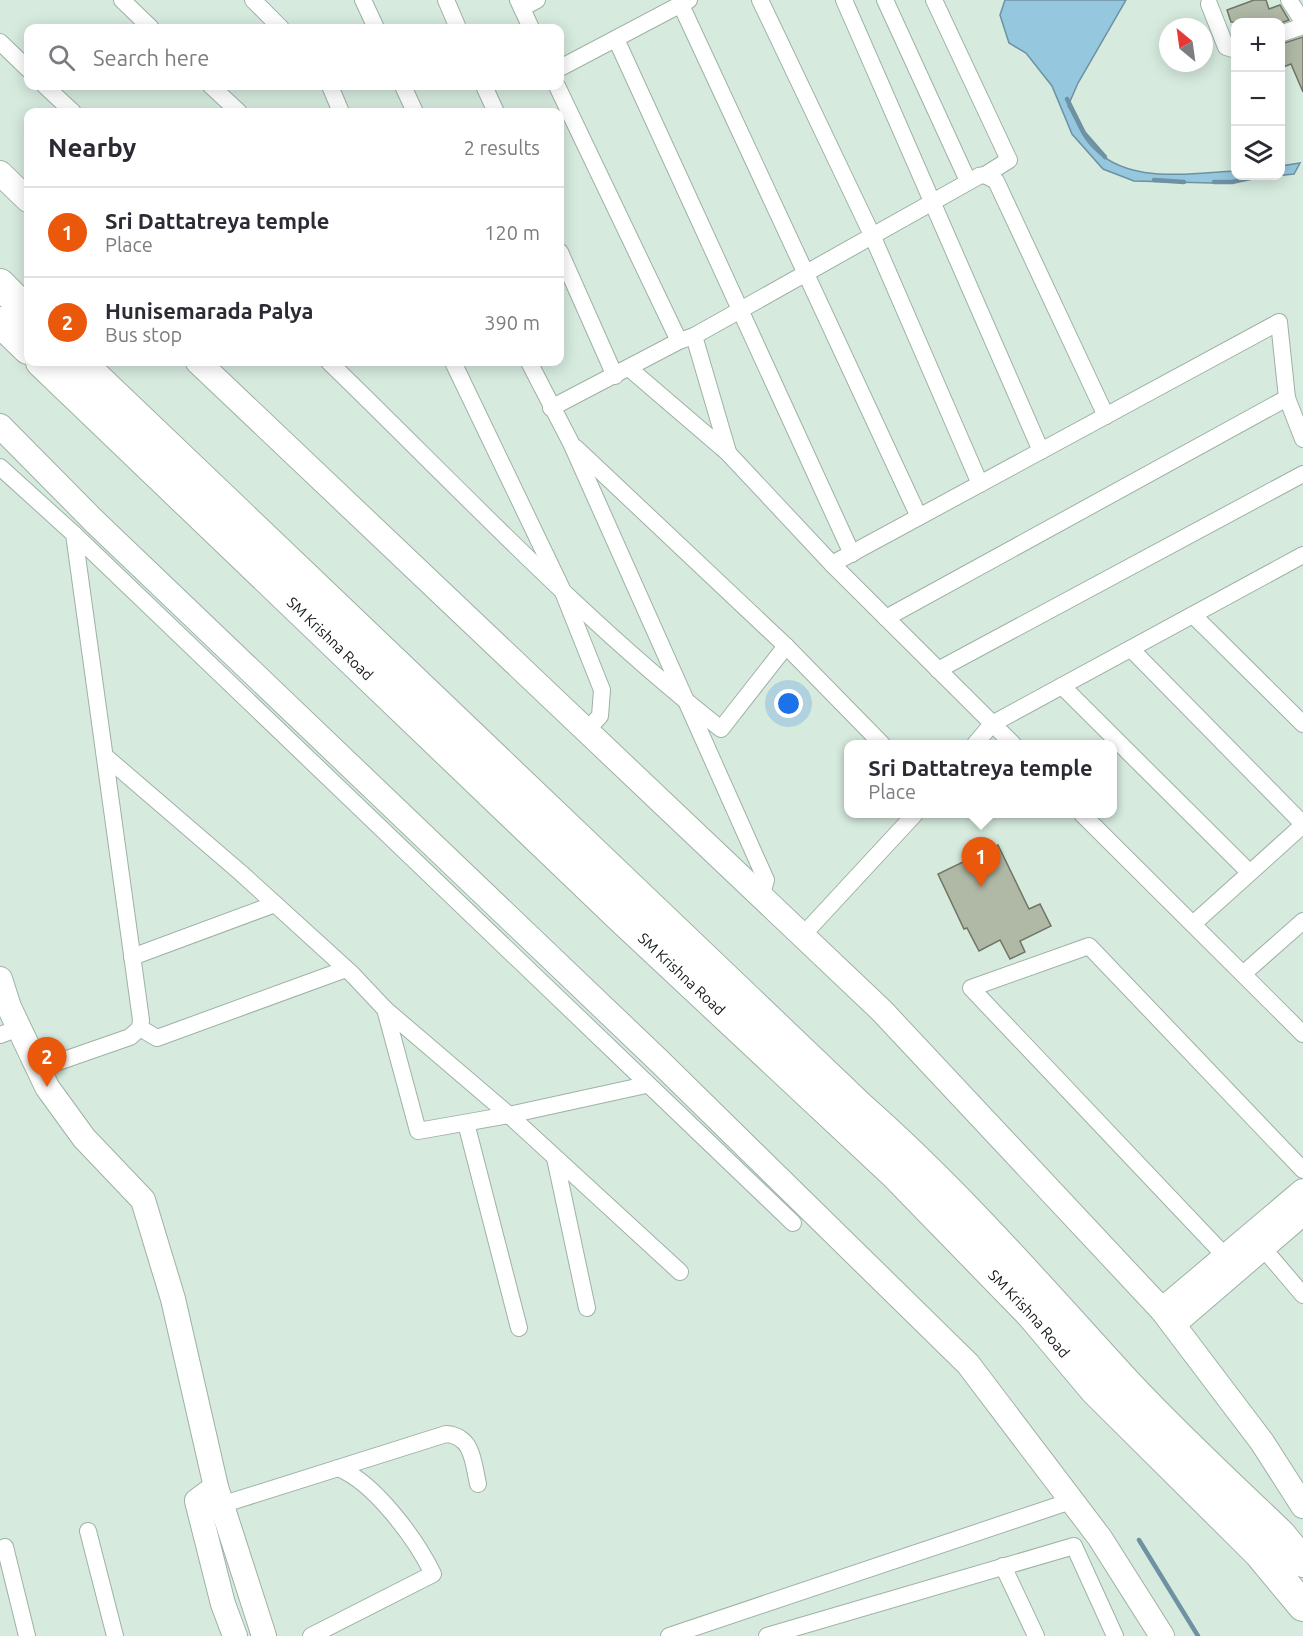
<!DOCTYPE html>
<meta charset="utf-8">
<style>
:root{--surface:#fff;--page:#f7f7f7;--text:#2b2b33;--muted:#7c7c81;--line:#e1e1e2;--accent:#ea580c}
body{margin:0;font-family:Ubuntu,sans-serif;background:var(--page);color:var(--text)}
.controls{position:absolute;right:18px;top:18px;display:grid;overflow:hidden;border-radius:12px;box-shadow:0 3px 15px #0003}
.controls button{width:54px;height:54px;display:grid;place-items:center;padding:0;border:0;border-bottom:2px solid var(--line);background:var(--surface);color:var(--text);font:30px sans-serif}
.compass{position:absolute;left:1159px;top:18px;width:54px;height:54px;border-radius:50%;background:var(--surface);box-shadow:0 3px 15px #0003;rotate:331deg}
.you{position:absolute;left:789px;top:704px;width:21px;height:21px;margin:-15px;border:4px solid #fff;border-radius:50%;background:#1a73e8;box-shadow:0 0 0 9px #1a73e833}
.badge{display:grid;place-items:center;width:39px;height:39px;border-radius:50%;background:var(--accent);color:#fff;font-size:20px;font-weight:700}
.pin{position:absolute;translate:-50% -50px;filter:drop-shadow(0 2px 3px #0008)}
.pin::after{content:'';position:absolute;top:32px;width:21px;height:18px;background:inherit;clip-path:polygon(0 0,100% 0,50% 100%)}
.popup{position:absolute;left:844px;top:740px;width:273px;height:78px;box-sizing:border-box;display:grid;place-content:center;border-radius:12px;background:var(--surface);filter:drop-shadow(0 2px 4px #0005);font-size:20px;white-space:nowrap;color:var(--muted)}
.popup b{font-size:22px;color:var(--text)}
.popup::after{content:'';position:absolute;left:50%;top:100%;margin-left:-12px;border:12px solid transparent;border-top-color:var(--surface)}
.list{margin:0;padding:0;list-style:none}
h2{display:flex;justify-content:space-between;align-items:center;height:78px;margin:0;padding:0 24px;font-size:26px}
h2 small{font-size:20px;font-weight:400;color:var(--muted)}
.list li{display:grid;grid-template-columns:39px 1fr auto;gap:18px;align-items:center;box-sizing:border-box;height:90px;padding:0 24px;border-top:2px solid var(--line)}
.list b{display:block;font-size:22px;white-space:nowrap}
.list p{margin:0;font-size:20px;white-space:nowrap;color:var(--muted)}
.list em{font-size:20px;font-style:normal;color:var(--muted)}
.icon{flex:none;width:33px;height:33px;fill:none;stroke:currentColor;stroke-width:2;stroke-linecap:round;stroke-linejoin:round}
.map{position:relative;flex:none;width:1303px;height:1636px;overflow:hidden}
.search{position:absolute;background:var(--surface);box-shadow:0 3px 15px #0003;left:24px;top:24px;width:540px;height:66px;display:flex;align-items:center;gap:15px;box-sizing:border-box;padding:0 21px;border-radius:12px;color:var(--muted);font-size:22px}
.panel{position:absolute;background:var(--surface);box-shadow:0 3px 15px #0003;left:24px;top:108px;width:540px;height:258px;border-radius:12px}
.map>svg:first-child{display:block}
.water{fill:#95c7df;stroke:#6e92a2;stroke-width:1.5}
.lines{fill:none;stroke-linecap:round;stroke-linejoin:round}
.stream{stroke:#6e92a2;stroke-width:4.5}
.building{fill:#b0b8a6;stroke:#6f7666;stroke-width:1.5}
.street-casing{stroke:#9eb1a6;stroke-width:18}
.secondary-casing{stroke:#9eb1a6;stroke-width:26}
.highway-casing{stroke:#9eb1a6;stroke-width:32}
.street{stroke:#fff;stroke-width:16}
.secondary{stroke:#fff;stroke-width:24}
.highway{stroke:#fff;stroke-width:30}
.labels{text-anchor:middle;stroke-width:4.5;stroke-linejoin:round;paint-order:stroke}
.street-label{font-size:15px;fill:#121815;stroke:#e3f7ec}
</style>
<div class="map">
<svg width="1303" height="1636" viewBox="0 0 1303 1636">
<rect width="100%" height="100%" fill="#d6eade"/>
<path class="water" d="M1005,0H1126L1078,83L1068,106C1075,117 1080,132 1088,142C1123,186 1187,173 1235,171L1236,176H1280L1281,166L1300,163L1294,174L1211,183L1134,181L1103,169L1072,134L1052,86L1026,53L1009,43L1000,15Z"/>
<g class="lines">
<g class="stream">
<polyline points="1067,99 1084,133 1105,157"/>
<polyline points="1154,180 1184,182"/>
<polyline points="1214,182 1232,182 1259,176"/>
<polyline points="1139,1540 1198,1636"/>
</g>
</g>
<g class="building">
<polygon points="1254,0 1266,0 1269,9 1280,5 1289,20 1281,23 1231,22 1227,10"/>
<polygon points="1303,37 1303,92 1291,64 1281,68 1281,44"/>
<polygon points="998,845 1029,909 1040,904 1051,926 1020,941 1025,952 1010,959 1000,940 979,951 967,928 964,929 938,874"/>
</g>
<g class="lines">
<defs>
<g id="street">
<polyline points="122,0 151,28"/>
<polyline points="253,0 281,28"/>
<polyline points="363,0 376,28"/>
<polyline points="446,0 458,28"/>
<polyline points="518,0 531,28"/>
<polyline points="760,0 872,235 980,484"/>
<polyline points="844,0 1041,451"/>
<polyline points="885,0 968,181"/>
<polyline points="934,0 1009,160 985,175"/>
<polyline points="1289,0 1303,22"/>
<polyline points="1209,4 1226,47 1236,50"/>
<polyline points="681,5 919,517"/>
<polyline points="522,8 537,0"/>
<polyline points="1280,34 1303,26"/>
<polyline points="616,39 852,554"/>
<polyline points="0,42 28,69"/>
<polyline points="560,68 689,0"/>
<polyline points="45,86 73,112"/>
<polyline points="211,86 239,112"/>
<polyline points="330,86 341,112"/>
<polyline points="403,86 415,112"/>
<polyline points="484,86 496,112"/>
<polyline points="557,86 679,341 694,336 979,176 985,175 996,181 1106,416"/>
<polyline points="560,252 615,376"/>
<polyline points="694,336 728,452"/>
<path d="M329,362C455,484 583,621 721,729L786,646"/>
<polyline points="453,362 561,587 602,690 600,716 586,731"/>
<polyline points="529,362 571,443 766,880 761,897"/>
<polyline points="630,369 728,453 832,564 1013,744"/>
<polyline points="551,408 679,341"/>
<polyline points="576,448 786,646 882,744"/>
<polyline points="0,467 74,534 141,1020 140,1028 130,1037 38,1069"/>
<polyline points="74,534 793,1223"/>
<polyline points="832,564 1279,322 1287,398 1303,439"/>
<polyline points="1193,615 1303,724"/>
<polyline points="886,618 1287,398"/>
<polyline points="1131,649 1303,824"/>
<polyline points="938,670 1303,474"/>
<polyline points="1062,686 1249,872"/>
<polyline points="975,744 992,724 1303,555"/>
<polyline points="106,757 241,873 352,974 385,1009 418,1131 509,1115 646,1085"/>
<polyline points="1082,814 1303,1034"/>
<polyline points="1193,924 1303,825"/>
<polyline points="802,936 915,814"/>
<polyline points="132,957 275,904"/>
<polyline points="1243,974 1303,921"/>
<polyline points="385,1009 509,1115 680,1272"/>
<polyline points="140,1028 157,1038 346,969"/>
<polyline points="0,1035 19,1028"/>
<polyline points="466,1123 519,1328"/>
<polyline points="555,1158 587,1308"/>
<polyline points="1263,1248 1303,1295"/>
<polyline points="1226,1257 971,988 1089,946 1303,1170"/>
<path d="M221,1505L446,1434C473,1436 473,1462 478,1484"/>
<polyline points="88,1531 115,1636"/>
<polyline points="5,1547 27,1636"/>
<polyline points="1003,1566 1036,1636"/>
<path d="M311,1636L433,1574C416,1539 374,1482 338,1468"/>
<polyline points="669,1636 1071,1501"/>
<polyline points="767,1636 1074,1546 1115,1636"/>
</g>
<g id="secondary">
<polyline points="0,173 28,200"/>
<polyline points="198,362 882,1011 1162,1310 1262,1442 1303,1506"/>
<polyline points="0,426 95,522 657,1059 968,1364 1100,1538 1162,1636"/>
<polyline points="0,979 9,1007 47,1087 84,1138 143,1200 173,1299 216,1487 264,1636"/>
<polyline points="1162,1310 1303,1191"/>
<polyline points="1174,1324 1303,1213"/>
<polyline points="216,1487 197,1501 223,1604 235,1636"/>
</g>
<g id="highway">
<polyline points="0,284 28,312"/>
<polyline points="0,322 28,349"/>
<path id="s1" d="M41,362L618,915L895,1174L1032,1315L1095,1390L1259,1553L1303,1606"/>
<path d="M80,362L861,1108C954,1190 1035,1283 1118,1374C1169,1430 1226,1482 1281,1535L1303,1562"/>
</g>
</defs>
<use href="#street" class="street-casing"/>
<use href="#secondary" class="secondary-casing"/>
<use href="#highway" class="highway-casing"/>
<use href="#street" class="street"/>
<use href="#secondary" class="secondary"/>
<use href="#highway" class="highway"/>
</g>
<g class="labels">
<g class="street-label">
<text dy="5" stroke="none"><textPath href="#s1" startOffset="400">SM Krishna Road</textPath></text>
<text dy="5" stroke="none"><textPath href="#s1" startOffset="886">SM Krishna Road</textPath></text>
<text dy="5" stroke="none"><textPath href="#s1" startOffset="1372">SM Krishna Road</textPath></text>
</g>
</g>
</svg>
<div class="controls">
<button>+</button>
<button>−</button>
<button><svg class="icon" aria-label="layers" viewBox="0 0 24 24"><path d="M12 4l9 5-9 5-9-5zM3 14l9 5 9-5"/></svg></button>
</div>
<svg class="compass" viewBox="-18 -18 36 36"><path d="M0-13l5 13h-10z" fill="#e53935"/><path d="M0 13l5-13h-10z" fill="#7c7c81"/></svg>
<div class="you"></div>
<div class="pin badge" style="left:981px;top:887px">1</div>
<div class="popup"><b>Sri Dattatreya temple</b>Place</div>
<div class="pin badge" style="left:47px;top:1087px">2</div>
<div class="search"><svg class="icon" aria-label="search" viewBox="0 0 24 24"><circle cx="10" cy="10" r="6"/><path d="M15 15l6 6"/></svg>Search here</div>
<section class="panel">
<h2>Nearby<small>2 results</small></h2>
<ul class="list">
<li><span class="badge">1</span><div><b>Sri Dattatreya temple</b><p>Place</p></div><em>120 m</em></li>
<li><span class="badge">2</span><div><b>Hunisemarada Palya</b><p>Bus stop</p></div><em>390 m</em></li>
</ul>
</section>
</div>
